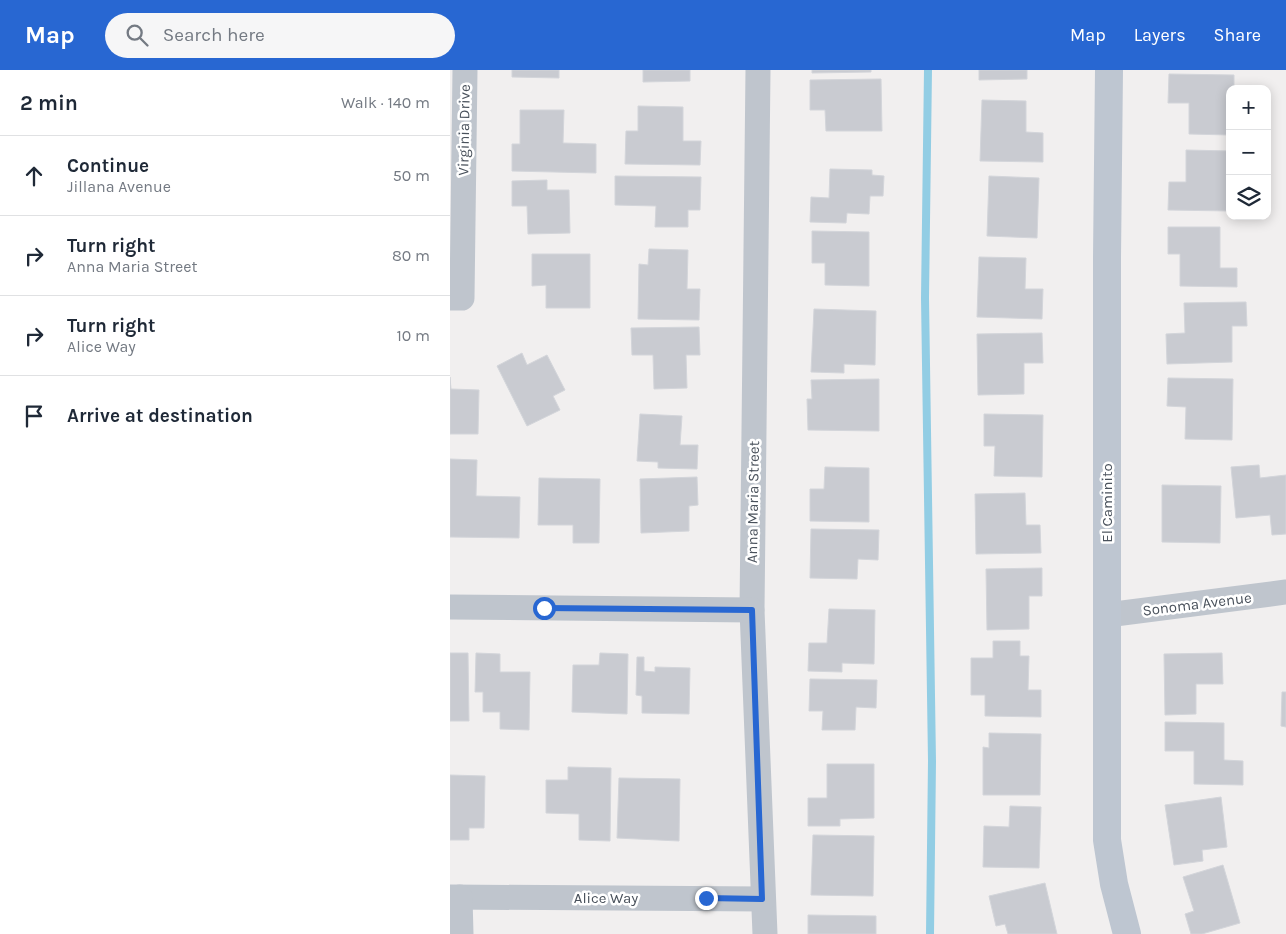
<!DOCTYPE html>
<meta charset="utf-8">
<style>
:root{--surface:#fff;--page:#f6f6f7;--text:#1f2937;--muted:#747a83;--line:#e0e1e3;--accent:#2867d2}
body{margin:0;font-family:Karla,sans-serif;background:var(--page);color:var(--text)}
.controls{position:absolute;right:15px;top:15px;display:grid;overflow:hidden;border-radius:10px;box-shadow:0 2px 12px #0003}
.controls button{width:45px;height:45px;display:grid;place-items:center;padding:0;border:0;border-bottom:1px solid var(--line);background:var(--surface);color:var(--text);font:25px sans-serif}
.stop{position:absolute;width:15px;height:15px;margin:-11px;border:4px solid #2867d2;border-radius:50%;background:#fff}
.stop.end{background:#2867d2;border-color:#fff;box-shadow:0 1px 5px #0008}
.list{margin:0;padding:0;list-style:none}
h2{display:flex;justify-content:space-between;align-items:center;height:65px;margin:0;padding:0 20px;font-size:21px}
h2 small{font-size:16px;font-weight:400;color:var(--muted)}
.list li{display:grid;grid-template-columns:32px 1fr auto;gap:15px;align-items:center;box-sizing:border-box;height:80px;padding:0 20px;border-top:1px solid var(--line)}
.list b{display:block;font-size:19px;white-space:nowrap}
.list p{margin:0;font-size:16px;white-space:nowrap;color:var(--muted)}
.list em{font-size:16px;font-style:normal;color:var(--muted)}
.icon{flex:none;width:28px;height:28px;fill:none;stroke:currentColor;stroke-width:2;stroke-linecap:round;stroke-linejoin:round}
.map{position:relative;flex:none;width:836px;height:864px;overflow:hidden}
header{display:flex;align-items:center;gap:30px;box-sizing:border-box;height:70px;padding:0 25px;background:var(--accent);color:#fff}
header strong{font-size:24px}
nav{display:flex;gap:28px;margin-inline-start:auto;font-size:18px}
.search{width:350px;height:45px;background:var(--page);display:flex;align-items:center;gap:12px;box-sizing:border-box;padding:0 18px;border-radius:28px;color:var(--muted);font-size:19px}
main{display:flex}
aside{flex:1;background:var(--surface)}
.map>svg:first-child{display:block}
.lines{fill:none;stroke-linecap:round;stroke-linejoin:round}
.stream{stroke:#92cde4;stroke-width:8}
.building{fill:#c9cbd1;stroke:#d3d5da}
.street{stroke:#bfc5cd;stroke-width:25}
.secondary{stroke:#bec6d1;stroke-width:28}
.route{stroke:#2867d2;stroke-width:6}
.labels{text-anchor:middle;stroke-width:5;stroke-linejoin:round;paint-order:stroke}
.street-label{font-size:15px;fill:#49515b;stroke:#fff}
</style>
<header>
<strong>Map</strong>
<div class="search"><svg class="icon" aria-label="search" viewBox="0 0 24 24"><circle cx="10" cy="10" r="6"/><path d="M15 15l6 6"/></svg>Search here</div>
<nav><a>Map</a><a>Layers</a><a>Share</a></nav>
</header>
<main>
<aside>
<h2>2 min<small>Walk · 140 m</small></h2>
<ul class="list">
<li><svg class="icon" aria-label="ahead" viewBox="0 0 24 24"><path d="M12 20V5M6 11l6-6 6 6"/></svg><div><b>Continue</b><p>Jillana Avenue</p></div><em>50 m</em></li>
<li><svg class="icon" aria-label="right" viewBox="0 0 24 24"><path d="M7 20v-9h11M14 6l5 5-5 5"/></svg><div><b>Turn right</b><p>Anna Maria Street</p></div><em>80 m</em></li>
<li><svg class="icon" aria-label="right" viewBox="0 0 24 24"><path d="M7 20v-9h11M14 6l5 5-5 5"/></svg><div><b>Turn right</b><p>Alice Way</p></div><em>10 m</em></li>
<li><svg class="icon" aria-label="arrive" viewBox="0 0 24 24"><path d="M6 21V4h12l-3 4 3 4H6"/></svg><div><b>Arrive at destination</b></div></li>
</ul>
</aside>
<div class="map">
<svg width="836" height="864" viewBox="0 0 836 864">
<rect width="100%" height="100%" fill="#f1efef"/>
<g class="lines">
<polyline class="stream" points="478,0 475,228 482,691 480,864"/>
</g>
<g class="building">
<polygon points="62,0 109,0 109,8 62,7"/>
<polygon points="193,0 240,0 240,11 193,12"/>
<polygon points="362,0 421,0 421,2 362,3"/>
<polygon points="529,0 577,0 577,9 529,10"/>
<polygon points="719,4 784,5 784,19 780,19 780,65 739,64 739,33 718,33"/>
<polygon points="431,9 432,61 376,61 375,40 360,40 360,10"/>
<polygon points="532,30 576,31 576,62 593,63 593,92 530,91"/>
<polygon points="188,36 233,37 233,71 251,71 250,95 175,94 176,61 188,61"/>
<polygon points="70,40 114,40 113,73 146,74 146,103 62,101 62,74 70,74"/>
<polygon points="736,80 780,81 780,141 718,140 719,112 736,112"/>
<polygon points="380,99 422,100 422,105 434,106 433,126 420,126 419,144 397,143 396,153 360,152 361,127 379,128"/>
<polygon points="165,106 251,107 250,140 238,140 238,157 205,157 206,136 165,135"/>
<polygon points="539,106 589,108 587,168 537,166"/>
<polygon points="97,110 97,120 119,120 120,163 78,164 77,136 62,136 62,111"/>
<polygon points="718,157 770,157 770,198 787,198 787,217 730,216 730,184 718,184"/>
<polygon points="362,161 419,162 419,216 375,215 375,193 362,193"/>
<polygon points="199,179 238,180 237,219 250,219 249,250 188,249 189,194 198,195"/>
<polygon points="82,184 140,184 140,238 96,238 96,215 82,216"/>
<polygon points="529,187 576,188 575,219 593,219 592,249 527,247"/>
<polygon points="796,232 797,256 782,256 782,292 717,294 716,264 735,263 734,233"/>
<polygon points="364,239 426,241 425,295 394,294 394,303 361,302"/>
<polygon points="249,257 250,285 236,285 237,318 204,319 203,285 182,285 181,258"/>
<polygon points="592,263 593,293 574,293 574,324 528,325 527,264"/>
<polygon points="72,283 77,295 97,285 115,320 103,326 110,340 77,356 47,296"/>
<polygon points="0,307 1,319 29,320 28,364 0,364"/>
<polygon points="718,308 783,309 782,370 735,369 736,337 717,336"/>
<polygon points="429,309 429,361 358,360 357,329 362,329 361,310"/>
<polygon points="190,344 232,346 230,375 248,375 247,399 208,398 208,392 187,391"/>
<polygon points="534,344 593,345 592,407 544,406 545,376 534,376"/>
<polygon points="0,389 27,390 26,426 70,427 69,468 0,467"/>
<polygon points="809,395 810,408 836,405 836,464 822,465 820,445 786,448 781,397"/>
<polygon points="375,397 419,398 419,452 360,451 360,419 374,419"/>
<polygon points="247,407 248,435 239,436 239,461 191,463 190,409"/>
<polygon points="89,408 150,409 149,473 123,473 123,455 88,455"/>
<polygon points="712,415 771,416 770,473 712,472"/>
<polygon points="575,423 576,455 590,455 591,483 526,484 525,424"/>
<polygon points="361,459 429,460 428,490 408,489 407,509 360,508"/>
<polygon points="592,498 592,526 579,526 579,559 537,560 536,499"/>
<polygon points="379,539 425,540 424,594 392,593 392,602 358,601 359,573 377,573"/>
<polygon points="543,571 570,571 570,586 579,586 578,620 591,620 591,647 535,646 535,625 521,625 521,588 543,588"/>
<polygon points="0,583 18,583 19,651 0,651"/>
<polygon points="26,583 50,584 50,602 80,602 79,660 50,659 50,642 33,642 33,622 25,622"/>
<polygon points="150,583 178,584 177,644 122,642 123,595 149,595"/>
<polygon points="772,583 773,614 746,614 746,644 715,645 714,584"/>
<polygon points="187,587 194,587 194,601 205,602 205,597 240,598 239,644 192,643 192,626 186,625"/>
<polygon points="360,609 427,610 426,638 406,637 405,660 372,660 373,641 359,641"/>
<polygon points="832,622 836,622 836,657 831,656"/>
<polygon points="715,652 774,653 774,690 793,691 793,715 744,714 744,681 715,681"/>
<polygon points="539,663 591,664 590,725 533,725 533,677 539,678"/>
<polygon points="377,694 424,694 424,748 390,749 390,756 358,756 358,728 377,728"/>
<polygon points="118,697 161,698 160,771 129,770 129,744 96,743 96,710 118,710"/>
<polygon points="0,705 35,706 34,758 19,758 19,770 0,770"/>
<polygon points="169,708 230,709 229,771 167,768"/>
<polygon points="771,727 777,777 752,780 753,791 724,795 715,735"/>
<polygon points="560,736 591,737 589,798 533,797 534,756 559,757"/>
<polygon points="363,765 424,766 423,826 361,825"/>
<polygon points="773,795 790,853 752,864 741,864 735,844 744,841 733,807"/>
<polygon points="595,813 607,864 558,864 555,854 546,856 539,826"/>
<polygon points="358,845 426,846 426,864 358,864"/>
</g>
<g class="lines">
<g class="street">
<polyline points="308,0 302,540 315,864"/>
<polyline points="0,228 12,228 15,0"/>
<polyline points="0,537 302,540"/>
<polyline points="657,545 836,522"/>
<polyline points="0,827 313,829"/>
<polyline points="10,827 11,864"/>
</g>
<polyline class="secondary" points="659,0 657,188 657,770 664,814 677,864"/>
</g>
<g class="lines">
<polyline class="route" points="94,538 302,540 312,829 256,828"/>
</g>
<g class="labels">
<g class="street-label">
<text transform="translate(14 60) rotate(-89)" y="5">Virginia Drive</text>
<text transform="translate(303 432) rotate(-89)" y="5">Anna Maria Street</text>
<text transform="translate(657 433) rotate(-90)" y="5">El Caminito</text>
<text transform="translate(747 534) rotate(-7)" y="5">Sonoma Avenue</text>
<text x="156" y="833">Alice Way</text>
</g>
</g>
</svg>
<div class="controls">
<button>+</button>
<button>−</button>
<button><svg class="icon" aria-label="layers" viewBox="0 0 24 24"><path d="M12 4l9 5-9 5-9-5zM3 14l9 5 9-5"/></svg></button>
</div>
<div class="stop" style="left:94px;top:538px"></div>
<div class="stop end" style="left:256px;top:828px"></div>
</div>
</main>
